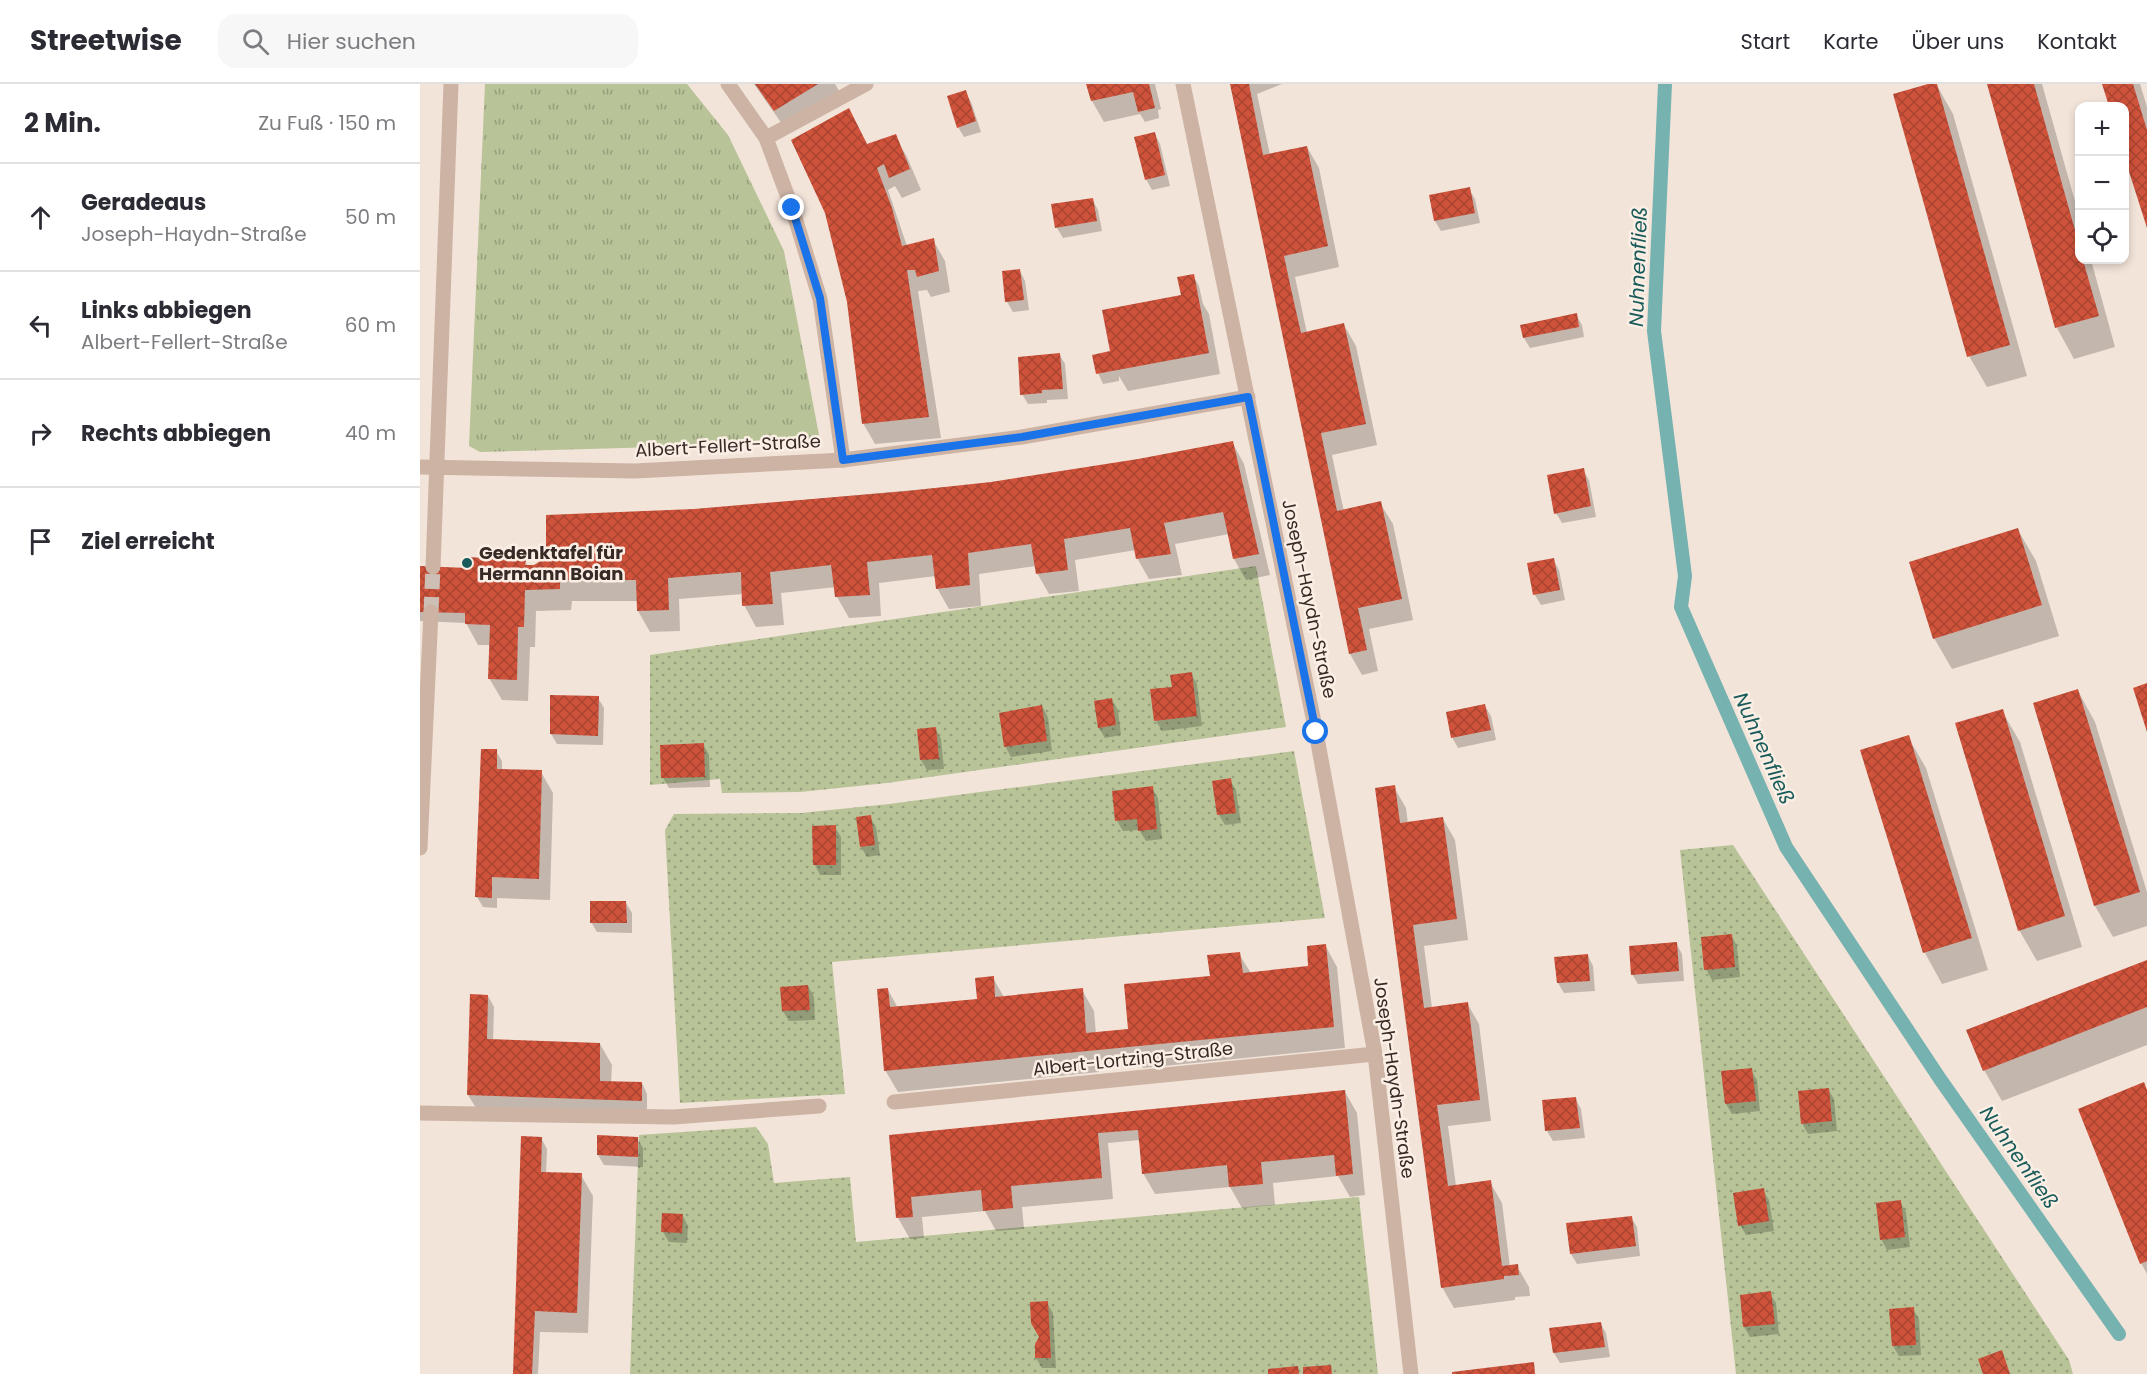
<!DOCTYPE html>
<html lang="de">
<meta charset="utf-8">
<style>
:root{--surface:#fff;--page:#f7f7f7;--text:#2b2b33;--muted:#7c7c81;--line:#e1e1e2}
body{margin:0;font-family:Poppins,sans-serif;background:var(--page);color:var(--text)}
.controls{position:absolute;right:18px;top:18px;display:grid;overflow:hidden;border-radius:12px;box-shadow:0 3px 9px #0003}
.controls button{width:54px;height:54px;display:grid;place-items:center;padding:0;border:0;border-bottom:2px solid var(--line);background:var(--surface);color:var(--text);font:30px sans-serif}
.stop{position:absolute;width:18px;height:18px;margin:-14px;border:4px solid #1a73e8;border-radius:50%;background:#fff}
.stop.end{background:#1a73e8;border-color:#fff;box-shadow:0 2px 6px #0008}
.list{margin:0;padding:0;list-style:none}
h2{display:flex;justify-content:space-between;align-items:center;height:78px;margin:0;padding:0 24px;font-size:26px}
h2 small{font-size:20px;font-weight:400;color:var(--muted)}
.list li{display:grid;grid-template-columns:39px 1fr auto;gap:18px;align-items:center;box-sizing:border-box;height:108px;padding:0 24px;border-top:2px solid var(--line)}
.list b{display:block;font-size:22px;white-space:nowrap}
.list p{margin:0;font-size:20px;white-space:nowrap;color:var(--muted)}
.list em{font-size:20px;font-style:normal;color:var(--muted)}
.icon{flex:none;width:33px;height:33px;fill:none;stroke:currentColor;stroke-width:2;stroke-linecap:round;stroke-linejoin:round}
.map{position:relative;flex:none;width:1727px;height:1290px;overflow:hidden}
header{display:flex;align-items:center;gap:36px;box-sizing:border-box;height:84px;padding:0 30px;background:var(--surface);border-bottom:2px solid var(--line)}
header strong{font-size:28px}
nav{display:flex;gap:33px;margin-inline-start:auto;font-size:21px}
.search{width:420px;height:54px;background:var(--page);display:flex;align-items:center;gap:15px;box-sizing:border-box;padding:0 21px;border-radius:18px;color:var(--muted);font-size:22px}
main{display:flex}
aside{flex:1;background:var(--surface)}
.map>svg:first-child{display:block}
.grass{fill:url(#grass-tufts)}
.garden{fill:url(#garden-dots)}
.shadow{fill:#0003}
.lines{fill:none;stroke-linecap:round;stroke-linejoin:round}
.stream{stroke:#75b2b0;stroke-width:14}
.building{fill:url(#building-cross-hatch)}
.minor-tunnel{stroke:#cdbfb5;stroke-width:15;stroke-dasharray:15 8;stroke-linecap:butt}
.service{stroke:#ccb3a4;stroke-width:15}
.minor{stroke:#ccb3a4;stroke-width:15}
.route{stroke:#1a73e8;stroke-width:8}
.poi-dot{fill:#195b5a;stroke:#fbefe5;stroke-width:2}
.labels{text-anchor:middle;stroke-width:5;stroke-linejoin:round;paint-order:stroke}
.street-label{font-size:18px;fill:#372a26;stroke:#fbefe5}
.poi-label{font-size:18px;font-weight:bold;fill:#372a26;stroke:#fbefe5;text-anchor:start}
.water-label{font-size:20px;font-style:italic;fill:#195b5a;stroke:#fbefe5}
</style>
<header>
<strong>Streetwise</strong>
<div class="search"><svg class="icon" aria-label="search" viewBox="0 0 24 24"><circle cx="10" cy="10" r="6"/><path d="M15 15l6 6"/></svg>Hier suchen</div>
<nav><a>Start</a><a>Karte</a><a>Über uns</a><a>Kontakt</a></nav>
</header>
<main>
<aside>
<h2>2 Min.<small>Zu Fuß · 150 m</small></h2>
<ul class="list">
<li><svg class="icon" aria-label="ahead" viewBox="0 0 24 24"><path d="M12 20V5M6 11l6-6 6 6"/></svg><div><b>Geradeaus</b><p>Joseph-Haydn-Straße</p></div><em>50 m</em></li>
<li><svg class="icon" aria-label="left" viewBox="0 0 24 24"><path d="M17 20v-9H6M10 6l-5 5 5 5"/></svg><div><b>Links abbiegen</b><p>Albert-Fellert-Straße</p></div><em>60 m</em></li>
<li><svg class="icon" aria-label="right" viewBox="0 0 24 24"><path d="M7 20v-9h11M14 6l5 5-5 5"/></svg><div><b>Rechts abbiegen</b></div><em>40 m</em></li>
<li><svg class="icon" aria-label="arrive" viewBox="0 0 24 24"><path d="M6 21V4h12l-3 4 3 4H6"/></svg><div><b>Ziel erreicht</b></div></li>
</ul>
</aside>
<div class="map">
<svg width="1727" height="1290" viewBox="0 0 1727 1290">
<defs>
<pattern id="grass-tufts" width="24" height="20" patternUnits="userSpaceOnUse" patternTransform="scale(1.5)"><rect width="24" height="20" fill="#b8c398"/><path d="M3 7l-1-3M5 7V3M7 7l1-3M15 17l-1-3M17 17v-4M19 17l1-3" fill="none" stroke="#969f7c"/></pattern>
<pattern id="garden-dots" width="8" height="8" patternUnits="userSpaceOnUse" patternTransform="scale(1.5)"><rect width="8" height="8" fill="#b8c398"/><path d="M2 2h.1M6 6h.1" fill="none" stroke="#969f7c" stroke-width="1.8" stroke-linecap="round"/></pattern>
<pattern id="building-cross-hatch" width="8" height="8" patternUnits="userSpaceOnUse" patternTransform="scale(1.5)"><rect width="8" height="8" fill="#cf523b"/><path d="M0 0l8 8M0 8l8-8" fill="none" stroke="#a94431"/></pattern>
</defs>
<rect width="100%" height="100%" fill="#f3e4d9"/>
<polygon class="grass" points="65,0 267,0 308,51 364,167 399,351 380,359 60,368 49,362"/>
<g class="garden">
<polygon points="836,482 866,643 467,699 380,708 302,709 300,695 230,701 230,571"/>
<polygon points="874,667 905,834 412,878 425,1010 260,1019 245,746 254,730 381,729 469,720"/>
<polygon points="1313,761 1649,1276 1653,1290 1316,1290 1260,766"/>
<polygon points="336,1043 348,1060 354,1099 430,1093 436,1158 939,1113 958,1290 210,1290 219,1051"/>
</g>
<g class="shadow">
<polygon points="334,0 415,0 423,13 367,47"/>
<polygon points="667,0 735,0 741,25 738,26 739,34 725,38 720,30 684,38 672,17"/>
<polygon points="811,0 862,0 837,10 850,71 887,63 899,84 919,183 875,193 887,249 924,241 936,262 957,361 912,371 921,414 924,427 960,419 973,440 993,536 949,545 958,587 942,591 930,570"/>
<polygon points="1513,0 1516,0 1533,30 1607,292 1567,303 1549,272"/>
<polygon points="1568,0 1622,0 1660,135 1660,176 1671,176 1695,263 1654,275 1637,244"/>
<polygon points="1684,0 1720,0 1727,23 1727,140 1704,22 1691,22"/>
<polygon points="545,8 551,18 561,48 544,53 538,43"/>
<polygon points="429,26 448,62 475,52 487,73 501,106 482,114 475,102 468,106 487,162 513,156 525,177 530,208 511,213 507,206 498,207 521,354 455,360 443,339"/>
<polygon points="735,50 740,60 750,102 732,106 726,95"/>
<polygon points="1049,105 1055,115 1060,139 1021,147 1015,137"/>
<polygon points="672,115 678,126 682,147 643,154 637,144"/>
<polygon points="600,187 605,197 609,226 593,228 587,218"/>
<polygon points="773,191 779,202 783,220 789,230 800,290 708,307 699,292 699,297 683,300 678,289 689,269 764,212"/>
<polygon points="1156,231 1162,241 1164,253 1110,264 1104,254"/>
<polygon points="639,270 645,280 648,315 627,316 627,319 608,320 602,310"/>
<polygon points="812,358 824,380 850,491 826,496 814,475 809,450 755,460 762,491 729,495 717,474 716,466 655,476 659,507 629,510 617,489 616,482 559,490 561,522 529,525 517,504 516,492 459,499 461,532 429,534 417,513 416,503 361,509 364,541 336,543 324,521 323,510 259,515 260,547 230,548 218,527 218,517 152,517 151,526 116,527 115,563 110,563 108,617 82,616 69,594 71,561 58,561 46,539 0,537 0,484 48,485 105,477 108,483 115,483 274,426 571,399 719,377"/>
<polygon points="1163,386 1169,396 1176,433 1142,439 1136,429"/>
<polygon points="1598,446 1616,477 1639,552 1532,585 1514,554"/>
<polygon points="1133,475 1139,486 1145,516 1121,521 1115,511"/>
<polygon points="771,590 777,600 782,642 742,647 736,637 754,604"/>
<polygon points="1658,607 1675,638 1727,808 1727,842 1693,853 1675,822 1615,620"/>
<polygon points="178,614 184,624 183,661 137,660 131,650"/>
<polygon points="692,616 698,626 701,651 685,654 679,644"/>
<polygon points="622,622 628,633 632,667 591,673 585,662"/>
<polygon points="1065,622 1071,632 1076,656 1038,664 1032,653"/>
<polygon points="1582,627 1600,658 1662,863 1617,877 1599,846"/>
<polygon points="515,644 521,655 524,685 507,686 501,676 498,646"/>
<polygon points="1488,653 1506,684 1568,886 1522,900 1505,869 1442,667"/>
<polygon points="283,660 289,671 290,703 249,704 243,694 241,662"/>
<polygon points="76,667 82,677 82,687 121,688 133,709 130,816 77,814 77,824 63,823 57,813"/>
<polygon points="810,696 816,706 821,739 805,741 799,731 794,698"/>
<polygon points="974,703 986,724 988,740 1023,735 1035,756 1048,856 1004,862 1012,924 1047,919 1059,940 1071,1037 1028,1042 1036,1102 1070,1098 1082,1119 1090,1183 1097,1182 1109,1203 1110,1212 1095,1213 1095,1216 1034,1224 1022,1203"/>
<polygon points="732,704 738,714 742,755 726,757 719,746 703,747 697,737"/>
<polygon points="450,733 456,743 460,771 447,773 441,763"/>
<polygon points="415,743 421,753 421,791 400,791 395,781"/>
<polygon points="206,819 212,829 212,849 177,848 171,838"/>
<polygon points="1311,851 1317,862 1320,893 1292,896 1286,885"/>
<polygon points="1256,859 1262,870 1264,897 1218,900 1212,890"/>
<polygon points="905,861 917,883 925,964 723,984 714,969 714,973 678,976 679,988 478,1008 465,986 468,906 478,924 558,916 573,894 584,913 662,906 674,927 676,950 710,947 791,893 819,870 831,889 890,883"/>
<polygon points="1168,872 1173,882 1175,907 1144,909 1138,899"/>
<polygon points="1727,877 1727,961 1582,1017 1564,986"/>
<polygon points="388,902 394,913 395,936 369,937 363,927 361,904"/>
<polygon points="68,912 74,923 73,957 180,960 192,981 191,999 222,999 227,1010 227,1026 61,1032 48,1011"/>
<polygon points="1331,986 1337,996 1340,1027 1312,1030 1306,1020"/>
<polygon points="1408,1005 1414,1015 1417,1047 1388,1050 1382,1039"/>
<polygon points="1727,1007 1727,1190 1721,1179"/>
<polygon points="925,1008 937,1029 945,1111 930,1113 918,1092 853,1099 855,1121 822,1124 810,1103 735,1110 723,1089 720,1056 688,1059 693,1115 602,1123 604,1145 576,1147 565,1127 502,1133 504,1154 490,1155 478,1134 470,1052"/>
<polygon points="1155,1014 1161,1025 1165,1054 1133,1057 1127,1047"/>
<polygon points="121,1054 127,1065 126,1090 161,1091 173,1112 168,1249 120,1248 118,1290 95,1290"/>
<polygon points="217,1054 223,1064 223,1083 184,1081 178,1071"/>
<polygon points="1343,1106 1349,1116 1354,1147 1326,1151 1320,1141"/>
<polygon points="1480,1118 1486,1128 1490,1163 1467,1166 1461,1155"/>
<polygon points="263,1132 268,1142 267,1159 249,1158 243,1148"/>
<polygon points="1211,1133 1217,1143 1220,1172 1157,1180 1151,1170 1148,1141"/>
<polygon points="1350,1209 1356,1219 1359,1250 1330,1253 1324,1243 1321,1212"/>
<polygon points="627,1219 633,1229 636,1284 622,1284 616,1274"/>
<polygon points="1493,1225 1499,1235 1501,1271 1479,1272 1473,1262"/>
<polygon points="1180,1239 1186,1249 1190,1273 1140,1279 1134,1269 1131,1245"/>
</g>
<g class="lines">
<polyline class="stream" points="1245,0 1234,247 1265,492 1261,523 1366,763 1520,995 1699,1250"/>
</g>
<g class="building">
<polygon points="335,0 398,0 354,27"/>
<polygon points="666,0 729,0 735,24 718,28 713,8 671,17"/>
<polygon points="810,0 829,0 843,71 887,62 908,162 864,172 871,205 881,249 924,239 946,340 901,349 917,427 961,417 982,515 938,524 947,566 929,570"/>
<polygon points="1508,0 1517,0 1590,261 1547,273 1473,10"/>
<polygon points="1567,0 1614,0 1660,164 1660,176 1663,176 1679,232 1635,244"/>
<polygon points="1682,0 1713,0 1727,46 1727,144 1704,72 1704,22 1689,22"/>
<polygon points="546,6 556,37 537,44 527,12"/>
<polygon points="429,24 447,60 476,50 490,85 469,94 464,80 457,84 472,124 482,162 514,154 519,187 497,193 495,186 487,186 509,333 442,340 427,218 405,129 371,56"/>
<polygon points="735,48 745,91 725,96 714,53"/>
<polygon points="1050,103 1055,129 1014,137 1009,111"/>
<polygon points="673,114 677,137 635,144 631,120"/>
<polygon points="600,185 604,216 585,218 582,187"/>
<polygon points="774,190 789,269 676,290 672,271 690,267 682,226 761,211 757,193"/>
<polygon points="1157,229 1159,243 1103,254 1100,241"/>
<polygon points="640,269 643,305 622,306 622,309 600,311 598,273"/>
<polygon points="813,357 839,470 813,475 803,428 744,439 751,470 716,475 710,444 644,455 648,486 616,490 611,460 548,469 550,501 516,505 512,471 447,478 450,511 415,513 411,481 350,488 353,520 322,522 321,488 248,494 249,526 217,527 216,496 140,496 140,505 105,506 104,543 98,543 97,596 68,595 70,541 45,540 45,529 0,528 0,482 47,484 47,473 106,476 105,481 114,481 119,478 126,466 126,431 274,425 487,407 571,398 718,375"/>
<polygon points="1164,384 1171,422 1134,430 1127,391"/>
<polygon points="1598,444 1622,521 1513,555 1489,478"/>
<polygon points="1134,474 1140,506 1113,511 1107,479"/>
<polygon points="772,588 777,632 734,637 730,605 752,603 750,591"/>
<polygon points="1727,599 1727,648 1713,604"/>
<polygon points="1658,605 1720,808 1674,822 1613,619"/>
<polygon points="130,611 179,612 178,652 130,650"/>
<polygon points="692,614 696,641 678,644 674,617"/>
<polygon points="1065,620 1071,646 1031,654 1026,628"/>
<polygon points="622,621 627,657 584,663 579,629"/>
<polygon points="1583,625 1645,832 1598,847 1535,639"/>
<polygon points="516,643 519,675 500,676 497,645"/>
<polygon points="1489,651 1552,854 1503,869 1440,666"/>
<polygon points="284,659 285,693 241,694 240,661"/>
<polygon points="61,665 77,665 77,685 122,686 119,795 72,793 72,814 55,813"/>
<polygon points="811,694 816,729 797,731 792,697"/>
<polygon points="975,701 980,739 1023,733 1037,835 993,841 1004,924 1048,918 1060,1016 1017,1021 1028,1102 1071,1096 1082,1182 1098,1180 1099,1191 1084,1192 1084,1195 1021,1204 955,704"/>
<polygon points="733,702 737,745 718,747 717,735 695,737 692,707"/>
<polygon points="451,731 455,761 440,763 436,733"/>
<polygon points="416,741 416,781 393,781 392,742"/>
<polygon points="170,817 206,817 207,839 170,839"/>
<polygon points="1312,850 1315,883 1284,886 1281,853"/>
<polygon points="1257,858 1259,887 1211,891 1209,862"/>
<polygon points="906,860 914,943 464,987 457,905 468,904 470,923 557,915 555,894 574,892 575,913 663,904 666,949 708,945 704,900 790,892 787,871 820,868 823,889 888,882 887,862"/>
<polygon points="1168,870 1170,897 1137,899 1134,873"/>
<polygon points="1727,876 1727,923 1563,987 1546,946"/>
<polygon points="388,901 390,926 362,927 360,903"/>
<polygon points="50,910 68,911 67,955 180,959 180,997 222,998 222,1017 47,1011"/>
<polygon points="1332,984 1336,1017 1305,1020 1301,987"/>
<polygon points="1724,998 1727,1006 1727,1177 1720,1180 1658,1025"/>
<polygon points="1409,1004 1412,1037 1381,1040 1378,1007"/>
<polygon points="925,1006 933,1090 916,1092 914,1071 841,1078 843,1100 809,1103 807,1081 722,1090 718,1046 678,1049 682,1094 591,1102 593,1124 563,1127 561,1106 491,1113 493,1133 476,1134 469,1051"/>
<polygon points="1156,1013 1160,1044 1125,1047 1122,1016"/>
<polygon points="177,1051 218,1053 218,1073 177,1071"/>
<polygon points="101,1052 122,1053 121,1088 162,1089 157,1229 115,1227 112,1290 93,1290"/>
<polygon points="1344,1104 1349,1137 1318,1142 1313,1109"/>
<polygon points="1481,1116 1485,1153 1460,1156 1456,1119"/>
<polygon points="242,1129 263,1130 262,1149 241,1148"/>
<polygon points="1212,1132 1216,1162 1150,1170 1146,1139"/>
<polygon points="1351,1207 1355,1240 1323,1243 1320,1211"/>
<polygon points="628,1217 631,1274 615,1274 615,1260 619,1253 611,1239 610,1218"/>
<polygon points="1494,1223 1496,1261 1472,1262 1469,1225"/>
<polygon points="1181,1238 1185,1263 1133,1269 1129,1244"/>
<polygon points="1582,1266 1590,1290 1563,1290 1558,1275"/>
<polygon points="1114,1278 1115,1290 1032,1290 1032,1288"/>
<polygon points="911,1281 912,1290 883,1290 883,1283"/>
<polygon points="878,1282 879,1290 848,1290 848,1285"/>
</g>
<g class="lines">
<polyline class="minor-tunnel" points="11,528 13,483"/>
<g class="service">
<polyline points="346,54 446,0"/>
<polyline points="0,1029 254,1033 399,1022"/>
</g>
<g class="minor">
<polyline points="308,0 346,54 372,124 400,215 423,376"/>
<polyline points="763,0 896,648 955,970 991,1290"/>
<polyline points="0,383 215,387 423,376 602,353 828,313"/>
<polyline points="13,483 31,0"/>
<polyline points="0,764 11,528"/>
<polyline points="474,1018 955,970"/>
</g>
</g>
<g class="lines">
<polyline class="route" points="372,124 400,214 423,376 602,353 828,313 896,648"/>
</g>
<circle class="poi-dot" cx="47" cy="479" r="6"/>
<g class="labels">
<g class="street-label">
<text transform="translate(308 362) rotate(-3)" y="6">Albert-Fellert-Straße</text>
<text transform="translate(889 515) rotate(78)" y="6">Joseph-Haydn-Straße</text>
<text transform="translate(713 975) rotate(-6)" y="6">Albert-Lortzing-Straße</text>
<text transform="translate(974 994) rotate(82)" y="6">Joseph-Haydn-Straße</text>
</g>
<g class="poi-label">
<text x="59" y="475">Gedenktafel für<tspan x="59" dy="21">Hermann Boian</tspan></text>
</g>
<g class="water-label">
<text transform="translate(1218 183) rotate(-88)" y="7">Nuhnenfließ</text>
<text transform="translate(1344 664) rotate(66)" y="7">Nuhnenfließ</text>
<text transform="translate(1599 1073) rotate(55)" y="7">Nuhnenfließ</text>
</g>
</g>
</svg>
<div class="controls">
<button>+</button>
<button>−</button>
<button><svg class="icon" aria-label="locate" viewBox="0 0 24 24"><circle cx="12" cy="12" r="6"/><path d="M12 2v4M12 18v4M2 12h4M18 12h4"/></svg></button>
</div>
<div class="stop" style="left:896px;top:648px"></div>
<div class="stop end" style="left:372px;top:124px"></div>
</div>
</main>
